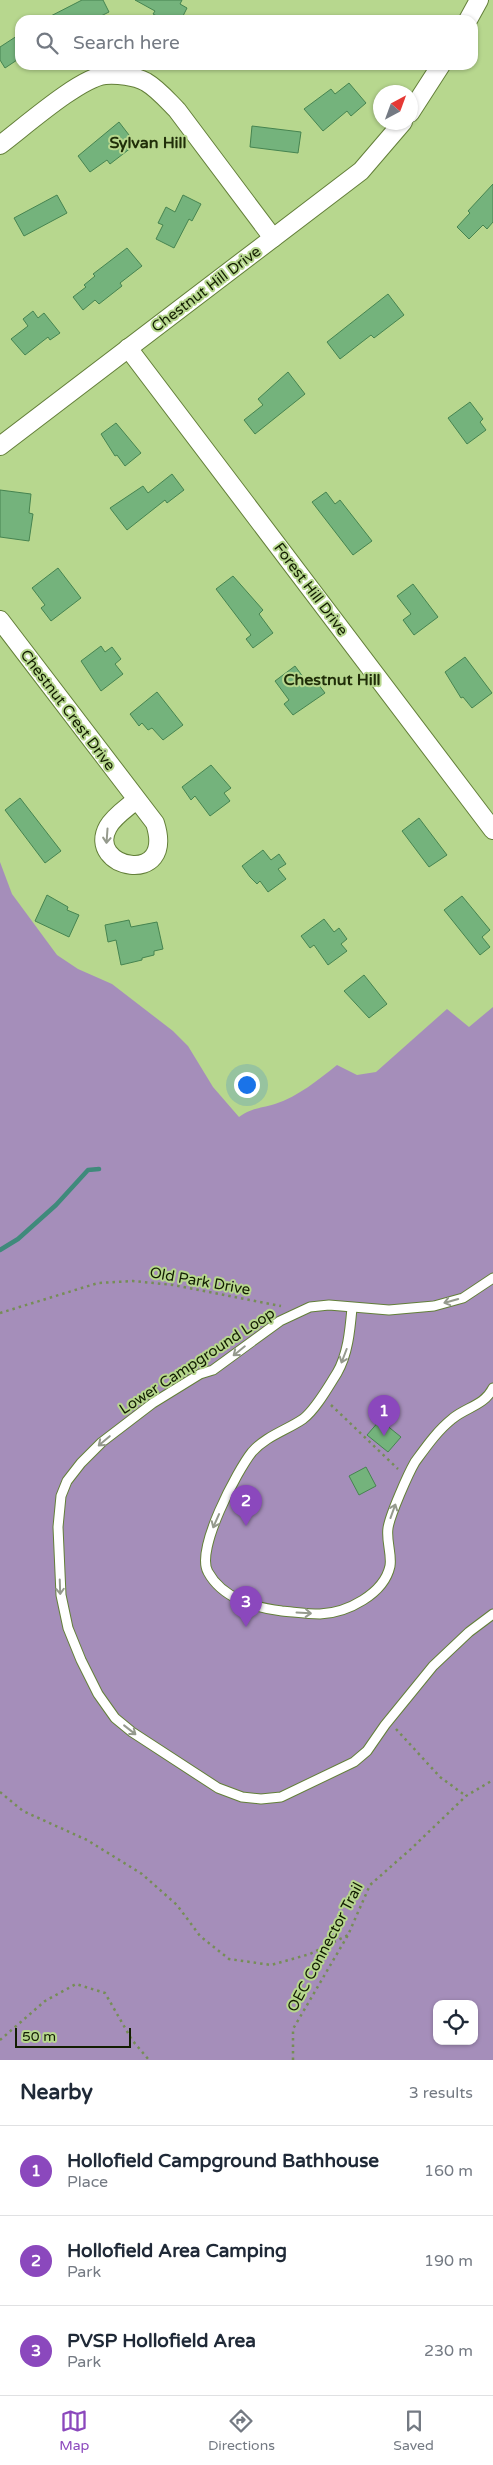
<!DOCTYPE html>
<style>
:root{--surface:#fff;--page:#f6f6f7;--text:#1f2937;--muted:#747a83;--line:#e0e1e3;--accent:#8b48bd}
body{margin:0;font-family:"Varela Round",sans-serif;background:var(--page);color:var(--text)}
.controls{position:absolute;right:15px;bottom:15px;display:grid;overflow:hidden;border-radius:10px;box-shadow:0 1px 4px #0004}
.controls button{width:45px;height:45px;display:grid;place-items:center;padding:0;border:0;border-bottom:1px solid var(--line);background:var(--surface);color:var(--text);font:25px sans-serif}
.compass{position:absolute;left:373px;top:85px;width:45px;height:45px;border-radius:50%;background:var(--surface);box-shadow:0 1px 4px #0004;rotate:41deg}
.scale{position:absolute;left:15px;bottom:12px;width:116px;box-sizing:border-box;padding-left:5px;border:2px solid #131e02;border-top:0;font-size:14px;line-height:18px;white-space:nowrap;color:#131e02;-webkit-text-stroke:4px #b7d78e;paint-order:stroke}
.you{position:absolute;left:246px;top:1084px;width:18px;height:18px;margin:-12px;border:4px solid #fff;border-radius:50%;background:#1a73e8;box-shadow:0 0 0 8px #1a73e833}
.badge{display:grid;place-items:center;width:32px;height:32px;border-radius:50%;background:var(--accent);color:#fff;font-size:16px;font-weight:700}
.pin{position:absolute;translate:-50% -41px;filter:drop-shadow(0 1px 2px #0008)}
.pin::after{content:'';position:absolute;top:26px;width:18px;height:15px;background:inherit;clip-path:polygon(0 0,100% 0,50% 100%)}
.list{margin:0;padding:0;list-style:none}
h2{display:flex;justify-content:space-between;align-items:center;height:65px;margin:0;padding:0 20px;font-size:21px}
h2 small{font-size:16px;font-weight:400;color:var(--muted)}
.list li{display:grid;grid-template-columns:32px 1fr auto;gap:15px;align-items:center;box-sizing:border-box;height:90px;padding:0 20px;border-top:1px solid var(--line)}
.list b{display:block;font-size:19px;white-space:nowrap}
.list p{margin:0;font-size:16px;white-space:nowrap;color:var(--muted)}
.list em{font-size:16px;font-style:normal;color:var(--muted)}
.icon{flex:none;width:28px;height:28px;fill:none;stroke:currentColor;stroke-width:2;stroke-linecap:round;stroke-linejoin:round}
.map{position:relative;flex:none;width:493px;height:2060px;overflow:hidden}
.search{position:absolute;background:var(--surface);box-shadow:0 1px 4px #0004;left:15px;right:15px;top:15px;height:55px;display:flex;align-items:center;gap:12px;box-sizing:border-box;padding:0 18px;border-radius:15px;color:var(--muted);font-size:19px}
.sheet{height:335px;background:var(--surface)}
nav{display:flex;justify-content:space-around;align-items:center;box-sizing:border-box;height:70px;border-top:1px solid var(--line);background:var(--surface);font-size:14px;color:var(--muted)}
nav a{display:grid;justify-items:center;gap:2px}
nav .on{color:var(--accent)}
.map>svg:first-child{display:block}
.green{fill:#a58eba;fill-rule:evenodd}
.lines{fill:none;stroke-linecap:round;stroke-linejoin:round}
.stream{stroke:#3f8a7b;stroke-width:4.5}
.building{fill:#74b37c;stroke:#468450}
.lane-casing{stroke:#637f39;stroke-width:11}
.street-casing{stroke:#637f39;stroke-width:20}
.path{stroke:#768d56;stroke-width:2.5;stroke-dasharray:2.5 4;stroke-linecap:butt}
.lane{stroke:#fff;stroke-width:9}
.street{stroke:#fff;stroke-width:18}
.oneway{stroke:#959a8d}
.labels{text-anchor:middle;stroke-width:4;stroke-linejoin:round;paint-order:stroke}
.street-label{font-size:15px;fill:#131e02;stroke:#b7d78e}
.neighbourhood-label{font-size:16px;font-weight:bold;fill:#202e09;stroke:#b7d78e}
</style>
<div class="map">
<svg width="493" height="2060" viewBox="0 0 493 2060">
<rect width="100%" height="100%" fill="#b7d78e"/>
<path class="green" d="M0,862L12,894L57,955L78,969L112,984L173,1031L188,1046L213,1087L239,1117C254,1107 259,1109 275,1104C299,1096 318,1080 337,1065L357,1075L376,1072L447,1009L469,1027L493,1007V2060H0ZM437,2004H474V2041H437Z"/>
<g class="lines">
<polyline class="stream" points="0,1250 18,1239 56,1205 88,1170 99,1169"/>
</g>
<g class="building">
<polygon points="82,0 103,0 109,12 93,20 43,20"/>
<polygon points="135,0 182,0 180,4 187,8 181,20 164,20 153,14 155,11"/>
<polygon points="20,34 20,58 5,68 0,60 0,47"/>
<polygon points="349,83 366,103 351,116 347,111 323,131 304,109 331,89 335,94"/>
<polygon points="119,122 136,144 110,164 107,160 90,172 78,156"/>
<polygon points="252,126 301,132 298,153 250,147"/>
<polygon points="493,184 493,222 487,229 483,225 469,239 457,227 470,213 468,211"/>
<polygon points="57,195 67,213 24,236 14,218"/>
<polygon points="183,195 201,204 192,221 189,219 174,248 156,239 163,225 158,223 166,207 175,212"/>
<polygon points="127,248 142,266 120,283 122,286 99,304 95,300 83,310 73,297 86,287 84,285 95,276 93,274"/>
<polygon points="388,294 404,315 374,338 371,335 340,359 327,342"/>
<polygon points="33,311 38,318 44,313 60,333 50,340 48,337 25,355 11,339 28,326 23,319"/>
<polygon points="288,372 305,394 255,434 244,420 263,405 258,399"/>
<polygon points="470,402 483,419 480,422 486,430 467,444 448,418"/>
<polygon points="116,423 141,453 125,466 117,455 115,456 101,434"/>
<polygon points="172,474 184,490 167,503 165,500 127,530 110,508 143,486 148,493"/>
<polygon points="0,490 31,494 29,513 33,514 29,541 0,537"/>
<polygon points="326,492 335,504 340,500 372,541 353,555 312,502"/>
<polygon points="58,568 81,598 51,621 41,608 45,605 32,588"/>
<polygon points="233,576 263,610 259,614 273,633 253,648 246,639 251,635 216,589"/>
<polygon points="413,584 438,617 414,635 403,620 411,614 397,596"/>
<polygon points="101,646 105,652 112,647 121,659 115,664 123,674 101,691 81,661"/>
<polygon points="465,657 492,693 472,708 463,697 461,698 445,672"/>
<polygon points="295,666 309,685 315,680 325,693 293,715 284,704 289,700 275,681"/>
<polygon points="157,692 183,725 163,740 152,728 148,730 142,723 139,726 130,714"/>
<polygon points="211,765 231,788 224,793 230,801 210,816 195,796 191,800 182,787"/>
<polygon points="20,798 61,851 45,863 5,810"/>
<polygon points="419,818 447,855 429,867 402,831"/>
<polygon points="263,850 271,860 279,854 286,864 278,869 286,879 268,892 260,881 257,884 250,877 242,866"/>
<polygon points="47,895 68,907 67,910 79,915 69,937 35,921"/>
<polygon points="462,896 490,930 482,937 490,947 480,955 444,910"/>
<polygon points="324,919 334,932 339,928 347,939 341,944 347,951 328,965 314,945 310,948 301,936"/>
<polygon points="129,920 131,927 157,922 163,949 154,951 154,955 142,958 142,960 121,965 116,940 108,942 105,925"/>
<polygon points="364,975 387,1004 369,1018 344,991"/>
<polygon points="380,1420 401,1437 388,1452 367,1435"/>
<polygon points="366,1467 376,1486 359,1495 349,1476"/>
</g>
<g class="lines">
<defs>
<g id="lane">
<polyline points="493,1278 463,1298 434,1306 389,1310 329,1305 310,1307 280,1321 213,1370 200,1374 153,1403 102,1442 81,1463 67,1481 61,1496 58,1527 61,1595 68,1628 81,1660 98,1694 115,1718 132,1732 218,1788 242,1797 261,1799 281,1797 354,1762 367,1751 385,1725 433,1666 469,1632 493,1614"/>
<path d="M352,1308C350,1330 348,1354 337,1373C328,1387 316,1409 303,1419C287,1430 266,1436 252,1452C237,1471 195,1550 208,1572C222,1598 255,1608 282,1611C294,1612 307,1614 320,1614C347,1613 384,1594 390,1566C392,1554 386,1541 388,1528C390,1515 408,1474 415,1462C426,1447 437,1431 452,1419C466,1407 484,1406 493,1388"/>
</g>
<g id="street">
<polyline points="468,20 479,0"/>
<polyline points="410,113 441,65"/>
<path d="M0,145C23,128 79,78 105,75C117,74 135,76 146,82C158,89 168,101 177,110L273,238"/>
<polyline points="128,348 493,830"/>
<polyline points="0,446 361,171 403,122"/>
<path d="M0,620L155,823C176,888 85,868 108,827C114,816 127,808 136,800"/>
</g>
</defs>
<use href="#lane" class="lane-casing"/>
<use href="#street" class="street-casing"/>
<g class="path">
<polyline points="0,1313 98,1283 133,1281 173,1285 281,1306"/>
<polyline points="331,1405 398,1469"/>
<polyline points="396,1729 440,1777 466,1796"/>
<polyline points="0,1792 23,1811 87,1840 142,1874 177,1905 200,1936 229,1959 271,1965 310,1954 348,1935"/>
<polyline points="0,2040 45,2001 76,1984 105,1993 132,2040 149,2060"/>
<polyline points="293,2060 293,2029 348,1935 370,1885 412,1848 466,1796 493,1780"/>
</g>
<use href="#lane" class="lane"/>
<use href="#street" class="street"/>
</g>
<defs><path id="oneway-shaft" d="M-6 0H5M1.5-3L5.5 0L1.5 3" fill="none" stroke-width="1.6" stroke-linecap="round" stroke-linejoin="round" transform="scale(1.25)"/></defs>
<g class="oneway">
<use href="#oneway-shaft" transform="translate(107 836) rotate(94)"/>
<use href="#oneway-shaft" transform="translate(451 1301) rotate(164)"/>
<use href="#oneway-shaft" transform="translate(239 1351) rotate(141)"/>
<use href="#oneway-shaft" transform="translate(344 1356) rotate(111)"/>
<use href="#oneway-shaft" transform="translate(104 1441) rotate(140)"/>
<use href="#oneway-shaft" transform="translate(393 1511) rotate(-70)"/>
<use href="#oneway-shaft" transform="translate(216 1521) rotate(114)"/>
<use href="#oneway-shaft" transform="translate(60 1587) rotate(88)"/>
<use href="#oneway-shaft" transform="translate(304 1613) rotate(3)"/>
<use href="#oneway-shaft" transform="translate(130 1730) rotate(38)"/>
</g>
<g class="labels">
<g class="street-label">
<text transform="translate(206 289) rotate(-37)" y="5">Chestnut Hill Drive</text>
<text transform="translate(311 589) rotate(53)" y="5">Forest Hill Drive</text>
<text transform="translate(68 710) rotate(53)" y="5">Chestnut Crest Drive</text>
<text transform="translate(200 1281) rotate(10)" y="5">Old Park Drive</text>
<text transform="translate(197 1361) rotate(-33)" y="5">Lower Campground Loop</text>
<text transform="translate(325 1947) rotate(-62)" y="5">OEC Connector Trail</text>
</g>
<g class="neighbourhood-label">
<text x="148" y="148">Sylvan Hill</text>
<text x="332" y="685">Chestnut Hill</text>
</g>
</g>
</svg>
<div class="controls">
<button><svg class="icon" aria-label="locate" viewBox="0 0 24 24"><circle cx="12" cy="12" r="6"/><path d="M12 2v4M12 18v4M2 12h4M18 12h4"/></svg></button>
</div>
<svg class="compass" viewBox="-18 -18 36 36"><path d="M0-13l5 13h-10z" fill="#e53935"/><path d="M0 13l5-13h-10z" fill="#747a83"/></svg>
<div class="scale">50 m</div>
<div class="you"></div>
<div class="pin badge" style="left:384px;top:1436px">1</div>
<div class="pin badge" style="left:246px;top:1526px">2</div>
<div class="pin badge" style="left:246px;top:1627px">3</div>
<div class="search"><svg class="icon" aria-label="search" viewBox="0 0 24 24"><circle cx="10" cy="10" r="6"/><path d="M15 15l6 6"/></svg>Search here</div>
</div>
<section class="sheet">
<h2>Nearby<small>3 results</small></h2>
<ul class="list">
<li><span class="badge">1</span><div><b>Hollofield Campground Bathhouse</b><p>Place</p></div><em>160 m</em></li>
<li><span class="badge">2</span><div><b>Hollofield Area Camping</b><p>Park</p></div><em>190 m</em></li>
<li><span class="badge">3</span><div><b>PVSP Hollofield Area</b><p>Park</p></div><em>230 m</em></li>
</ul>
</section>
<nav>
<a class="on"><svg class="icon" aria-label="map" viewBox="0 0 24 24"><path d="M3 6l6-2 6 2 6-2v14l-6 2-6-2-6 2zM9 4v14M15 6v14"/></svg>Map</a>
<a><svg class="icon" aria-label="directions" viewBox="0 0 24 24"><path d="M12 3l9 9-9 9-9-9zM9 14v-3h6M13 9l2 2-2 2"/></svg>Directions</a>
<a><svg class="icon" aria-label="saved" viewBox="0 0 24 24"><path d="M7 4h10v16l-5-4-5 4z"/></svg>Saved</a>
</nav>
